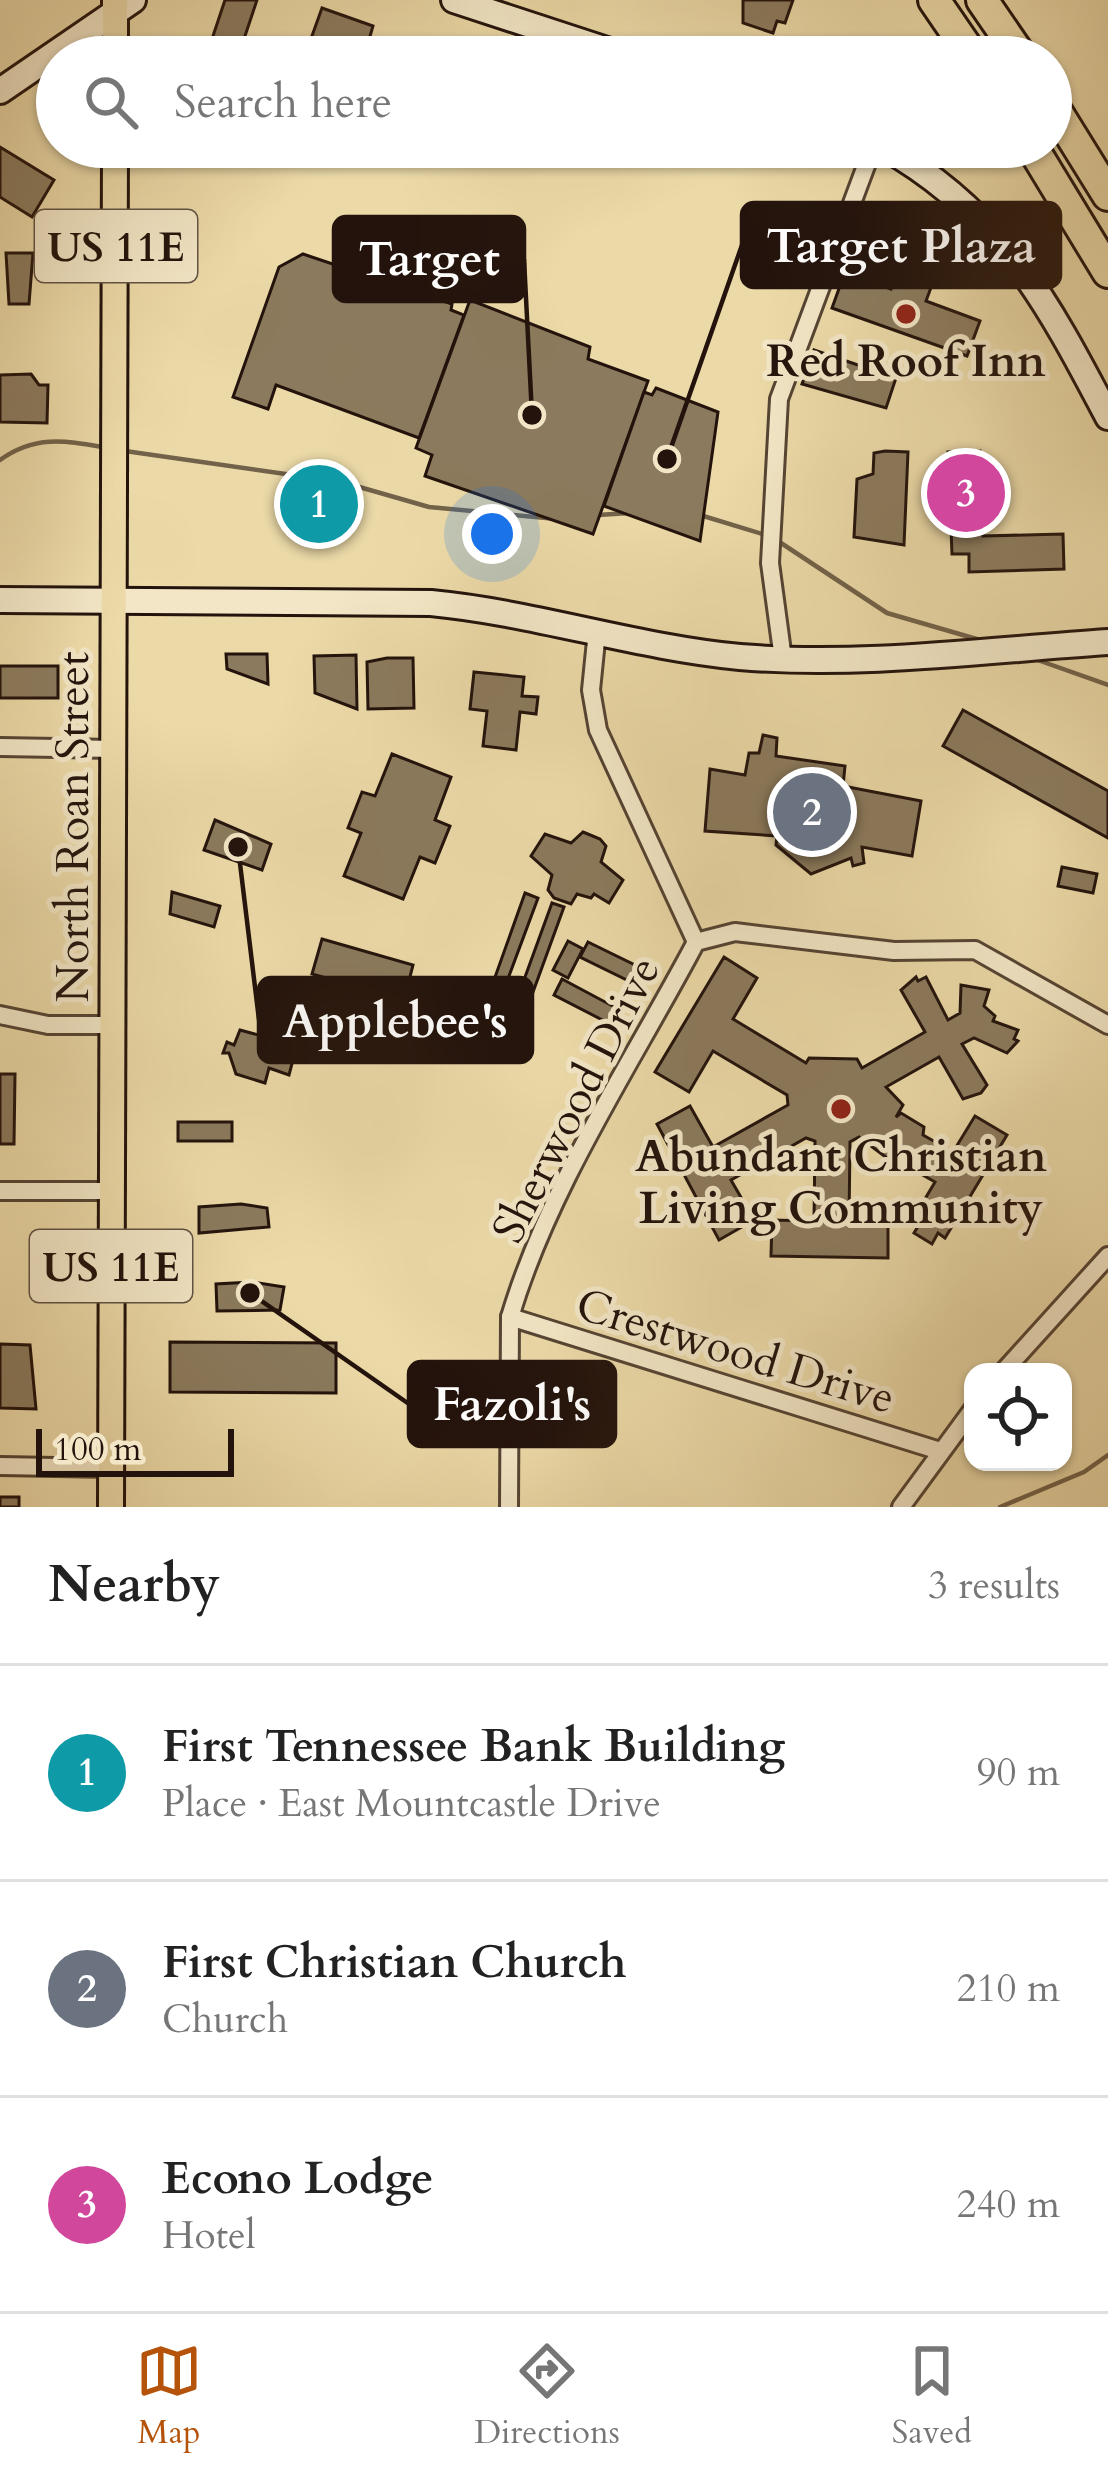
<!DOCTYPE html>
<meta charset="utf-8">
<style>
:root{--surface:#fff;--page:#f2f2f2;--text:#222;--muted:#767676;--line:#e0e0e0;--accent:#b45309}
body{margin:0;font-family:Cardo,serif;background:var(--page);color:var(--text)}
.controls{position:absolute;right:36px;bottom:36px;display:grid;overflow:hidden;border-radius:24px;box-shadow:0 3px 9px #0004}
.controls button{width:108px;height:108px;display:grid;place-items:center;padding:0;border:0;border-bottom:3px solid var(--line);background:var(--surface);color:var(--text);font:60px sans-serif}
.scale{position:absolute;left:36px;bottom:30px;width:198px;box-sizing:border-box;padding-left:12px;border:6px solid #23130c;border-top:0;font-size:33px;line-height:42px;white-space:nowrap;color:#23130c;-webkit-text-stroke:9px #f2e6c6;paint-order:stroke}
.you{position:absolute;left:492px;top:534px;width:42px;height:42px;margin:-30px;border:9px solid #fff;border-radius:50%;background:#1a73e8;box-shadow:0 0 0 18px #1a73e833}
.badge{display:grid;place-items:center;width:78px;height:78px;border-radius:50%;background:var(--accent);color:#fff;font-size:39px;font-weight:700}
.pin{position:absolute;translate:-50% -50%;border:6px solid #fff;box-shadow:0 3px 12px #0006}
.list{margin:0;padding:0;list-style:none}
h2{display:flex;justify-content:space-between;align-items:center;height:156px;margin:0;padding:0 48px;font-size:51px}
h2 small{font-size:39px;font-weight:400;color:var(--muted)}
.list li{display:grid;grid-template-columns:78px 1fr auto;gap:36px;align-items:center;box-sizing:border-box;height:216px;padding:0 48px;border-top:3px solid var(--line)}
.list b{display:block;font-size:45px;white-space:nowrap}
.list p{margin:0;font-size:39px;white-space:nowrap;color:var(--muted)}
.list em{font-size:39px;font-style:normal;color:var(--muted)}
.icon{flex:none;width:66px;height:66px;fill:none;stroke:currentColor;stroke-width:2;stroke-linecap:round;stroke-linejoin:round}
.map{position:relative;flex:none;width:1108px;height:1507px;overflow:hidden}
.search{position:absolute;background:var(--surface);box-shadow:0 3px 9px #0004;left:36px;right:36px;top:36px;height:132px;display:flex;align-items:center;gap:30px;box-sizing:border-box;padding:0 42px;border-radius:66px;color:var(--muted);font-size:45px}
.sheet{height:804px;background:var(--surface)}
nav{display:flex;justify-content:space-around;align-items:center;box-sizing:border-box;height:168px;border-top:3px solid var(--line);background:var(--surface);font-size:33px;color:var(--muted)}
nav a{display:grid;justify-items:center;gap:6px}
nav .on{color:var(--accent)}
.map>svg:first-child{display:block}
.lines{fill:none;stroke-linecap:round;stroke-linejoin:round}
.stream{stroke:#726249;stroke-width:4.5}
.building{fill:#8b7a5d;stroke:#23130c;stroke-width:3}
.street-casing{stroke:#543;stroke-width:22}
.secondary-casing{stroke:#23130c;stroke-width:30}
.primary-casing{stroke:#23130c;stroke-width:30}
.highway-casing{stroke:#23130c;stroke-width:36}
.street{stroke:#f2e6c6;stroke-width:16}
.secondary{stroke:#f2e6c6;stroke-width:24}
.primary{stroke:#ebd9a7;stroke-width:24}
.highway{stroke:#ebd9a7;stroke-width:30}
.poi-dot{fill:#8f2418;stroke:#f2e6c6;stroke-width:4.5}
.labels{text-anchor:middle;stroke-width:10;stroke-linejoin:round;paint-order:stroke}
.shield{fill:#f2e6c6;stroke:#615244;stroke-width:3}
.shield-label{font-size:42px;font-weight:bold;fill:#23130c}
.poi-label{font-size:45px;font-weight:bold;fill:#23130c;stroke:#f2e6c6}
.street-label{font-size:45px;fill:#23130c;stroke:#f2e6c6}
.leader{fill:none;stroke:#23130c;stroke-width:4.5}
.callout-dot{fill:#23130c;stroke:#f2e6c6;stroke-width:4.5}
.callout{fill:#23130c;stroke:#23130c;stroke-width:4.5}
.callout-label{font-size:48px;text-anchor:middle;font-weight:bold;fill:#fff}
</style>
<div class="map">
<svg width="1108" height="1507" viewBox="0 0 1108 1507">
<rect width="100%" height="100%" fill="#ebd9a7"/>
<filter id="stains"><feTurbulence type="fractalNoise" baseFrequency=".00167" numOctaves="4"/><feColorMatrix values="0 0 0 0 .2 0 0 0 0 .09 0 0 0 0 .02 0 0 0 .5 -.17"/></filter>
<radialGradient id="worn" r=".72"><stop offset=".6" stop-color="#630" stop-opacity="0"/><stop offset="1" stop-color="#630" stop-opacity=".3"/></radialGradient>
<g class="lines">
<g class="stream">
<polyline points="125,451 342,482 429,507 557,519"/>
<path d="M0,460C36,434 67,441 108,448"/>
<polyline points="598,515 629,513"/>
<polyline points="700,515 769,536"/>
<polyline points="778,541 887,613 987,642"/>
<polyline points="1032,658 1108,685"/>
<polyline points="1000,1507 1084,1472 1108,1455"/>
</g>
</g>
<g class="building">
<polygon points="225,0 257,0 238,57 206,57"/>
<polygon points="743,0 793,0 785,23 777,21 773,33 743,23"/>
<polygon points="322,8 373,26 364,57 337,57 308,47"/>
<polygon points="0,147 54,180 32,217 0,197"/>
<polygon points="957,147 977,147 981,150 976,158"/>
<polygon points="6,253 33,253 29,304 9,304"/>
<polygon points="303,254 452,304 451,310 464,315 419,438 276,385 268,409 233,397 279,267"/>
<polygon points="901,262 936,274 926,301 980,321 967,356 832,308 845,272 891,289"/>
<polygon points="470,300 590,347 588,359 648,381 593,534 425,476 432,455 416,448"/>
<polygon points="814,350 896,378 886,408 802,384"/>
<polygon points="31,374 39,385 48,385 47,423 0,422 0,375"/>
<polygon points="656,388 718,412 700,541 604,506 644,392 652,395"/>
<polygon points="885,451 908,452 904,545 854,537 857,479 873,474 874,453"/>
<polygon points="980,451 983,536 1063,534 1064,569 969,572 969,554 952,554 948,452"/>
<polygon points="297,473 354,494 340,532 284,512 290,495 280,491 285,478 294,482"/>
<polygon points="226,654 267,654 268,684 227,669"/>
<polygon points="356,655 357,709 315,693 314,656"/>
<polygon points="387,658 413,658 414,708 368,709 367,662"/>
<rect x="0" y="666" width="58" height="32"/>
<polygon points="474,672 524,677 522,696 538,697 536,714 520,712 516,750 483,746 487,711 470,709"/>
<polygon points="963,710 1108,791 1108,838 943,746"/>
<polygon points="763,735 777,738 776,756 845,766 843,786 921,801 912,856 862,847 864,863 853,866 851,858 811,874 776,845 777,836 705,831 710,769 745,775 749,753 759,753"/>
<polygon points="392,754 451,777 435,820 450,826 435,863 420,857 403,899 344,876 361,833 348,828 362,792 375,796"/>
<polygon points="215,820 271,844 262,870 204,850"/>
<polygon points="583,832 600,839 606,846 601,862 623,880 609,903 594,894 591,898 577,894 571,904 554,898 548,890 552,875 531,856 545,834 571,843"/>
<polygon points="1062,867 1097,874 1093,893 1058,886"/>
<polygon points="172,892 220,906 214,927 170,914"/>
<polygon points="525,893 538,898 506,984 494,980"/>
<polygon points="552,903 564,907 533,992 521,988"/>
<polygon points="322,939 413,965 404,1000 312,974"/>
<polygon points="568,941 583,949 568,978 553,970"/>
<polygon points="588,942 643,969 635,984 580,957"/>
<polygon points="724,957 757,978 733,1019 806,1063 809,1058 857,1059 862,1068 925,1032 901,990 916,977 918,981 926,977 948,1020 960,1013 961,985 989,990 984,1006 995,1016 993,1021 1018,1030 1014,1039 1018,1041 1007,1053 974,1038 962,1044 987,1085 981,1093 963,1099 939,1057 886,1087 903,1105 896,1117 901,1113 924,1127 923,1135 953,1152 975,1116 1007,1135 945,1238 938,1233 932,1244 914,1233 920,1223 913,1219 935,1182 905,1165 899,1167 859,1137 850,1142 849,1221 888,1222 888,1258 771,1256 772,1220 814,1221 815,1141 806,1138 731,1180 754,1220 719,1240 657,1124 690,1106 713,1147 788,1105 787,1095 713,1051 689,1092 655,1072"/>
<polygon points="562,979 622,1011 614,1026 554,995"/>
<polygon points="240,1030 277,1040 274,1051 294,1056 289,1075 269,1068 265,1083 236,1074 229,1053 223,1053 227,1042 234,1045"/>
<polygon points="0,1074 15,1074 14,1144 0,1144"/>
<rect x="178" y="1122" width="54" height="19"/>
<polygon points="241,1204 267,1208 269,1227 199,1233 199,1207"/>
<polygon points="252,1282 284,1287 280,1310 217,1311 216,1284"/>
<polygon points="170,1342 336,1343 336,1393 170,1392"/>
<polygon points="0,1344 30,1345 36,1409 0,1408"/>
<rect x="0" y="1497" width="19" height="10"/>
</g>
<g class="lines">
<defs>
<g id="street">
<polyline points="597,631 591,690 598,730 696,942"/>
<polyline points="783,659 770,563 779,399 873,147"/>
<polyline points="0,747 115,749"/>
<polyline points="0,1015 48,1025 113,1025"/>
<polyline points="0,1191 111,1191"/>
<polyline points="510,1317 940,1451"/>
<polyline points="1003,1372 1108,1256"/>
<polyline points="0,1466 111,1468"/>
<path d="M509,1507L510,1317C549,1186 632,1063 696,942L735,932L894,951L975,950L1108,1025"/>
<polyline points="901,1507 973,1409"/>
</g>
<g id="secondary">
<polyline points="454,0 628,57"/>
<polyline points="0,91 133,0"/>
<path d="M884,147C1001,213 1048,303 1108,417"/>
<path d="M0,600L431,603C535,613 635,647 740,657C861,667 987,650 1108,642"/>
</g>
<g id="primary">
<polyline points="115,57 115,0"/>
<polyline points="111,1507 115,147"/>
</g>
<g id="highway">
<polyline points="934,0 973,57"/>
<polyline points="982,0 1021,57"/>
<polyline points="1051,103 1108,195"/>
<polyline points="1032,147 1108,272"/>
</g>
</defs>
<use href="#street" class="street-casing"/>
<use href="#secondary" class="secondary-casing"/>
<use href="#primary" class="primary-casing"/>
<use href="#highway" class="highway-casing"/>
<use href="#street" class="street"/>
<use href="#secondary" class="secondary"/>
<use href="#primary" class="primary"/>
<use href="#highway" class="highway"/>
</g>
<g class="poi-dot">
<circle cx="906" cy="314" r="12"/>
<circle cx="841" cy="1109" r="12"/>
</g>
<g class="labels">
<g class="shield">
<rect x="35" y="210" width="162" height="72" rx="9"/>
<rect x="30" y="1230" width="162" height="72" rx="9"/>
</g>
<g class="shield-label">
<text x="116" y="261">US 11E</text>
<text x="111" y="1281">US 11E</text>
</g>
<g class="poi-label">
<text x="906" y="376">Red Roof Inn</text>
<text x="841" y="1171">Abundant Christian<tspan x="841" dy="52">Living Community</tspan></text>
</g>
<g class="street-label">
<text transform="translate(72 827) rotate(-90)" y="16">North Roan Street</text>
<text transform="translate(575 1099) rotate(-63)" y="16">Sherwood Drive</text>
<text transform="translate(736 1350) rotate(17)" y="16">Crestwood Drive</text>
</g>
</g>
<path class="leader" d="M667 459L742 245M532 415L524 259M238 847L259 1020M250 1293L409 1404"/>
<g class="callout-dot">
<circle cx="667" cy="459" r="12"/>
<circle cx="532" cy="415" r="12"/>
<circle cx="238" cy="847" r="12"/>
<circle cx="250" cy="1293" r="12"/>
</g>
<g class="callout">
<rect x="742" y="203" width="318" height="84" rx="12"/>
<rect x="334" y="217" width="190" height="84" rx="12"/>
<rect x="259" y="978" width="273" height="84" rx="12"/>
<rect x="409" y="1362" width="206" height="84" rx="12"/>
</g>
<g class="callout-label">
<text x="901" y="262">Target Plaza</text>
<text x="429" y="275">Target</text>
<text x="395" y="1037">Applebee's</text>
<text x="512" y="1420">Fazoli's</text>
</g>
<rect width="100%" height="100%" filter="url(#stains)"/>
<rect width="100%" height="100%" fill="url(#worn)"/>
</svg>
<div class="controls">
<button><svg class="icon" aria-label="locate" viewBox="0 0 24 24"><circle cx="12" cy="12" r="6"/><path d="M12 2v4M12 18v4M2 12h4M18 12h4"/></svg></button>
</div>
<div class="scale">100 m</div>
<div class="you"></div>
<div class="pin badge" style="left:319px;top:504px;background:#0f9aa8">1</div>
<div class="pin badge" style="left:812px;top:812px;background:#6b7280">2</div>
<div class="pin badge" style="left:966px;top:493px;background:#d1479c">3</div>
<div class="search"><svg class="icon" aria-label="search" viewBox="0 0 24 24"><circle cx="10" cy="10" r="6"/><path d="M15 15l6 6"/></svg>Search here</div>
</div>
<section class="sheet">
<h2>Nearby<small>3 results</small></h2>
<ul class="list">
<li><span class="badge" style="background:#0f9aa8">1</span><div><b>First Tennessee Bank Building</b><p>Place · East Mountcastle Drive</p></div><em>90 m</em></li>
<li><span class="badge" style="background:#6b7280">2</span><div><b>First Christian Church</b><p>Church</p></div><em>210 m</em></li>
<li><span class="badge" style="background:#d1479c">3</span><div><b>Econo Lodge</b><p>Hotel</p></div><em>240 m</em></li>
</ul>
</section>
<nav>
<a class="on"><svg class="icon" aria-label="map" viewBox="0 0 24 24"><path d="M3 6l6-2 6 2 6-2v14l-6 2-6-2-6 2zM9 4v14M15 6v14"/></svg>Map</a>
<a><svg class="icon" aria-label="directions" viewBox="0 0 24 24"><path d="M12 3l9 9-9 9-9-9zM9 14v-3h6M13 9l2 2-2 2"/></svg>Directions</a>
<a><svg class="icon" aria-label="saved" viewBox="0 0 24 24"><path d="M7 4h10v16l-5-4-5 4z"/></svg>Saved</a>
</nav>
